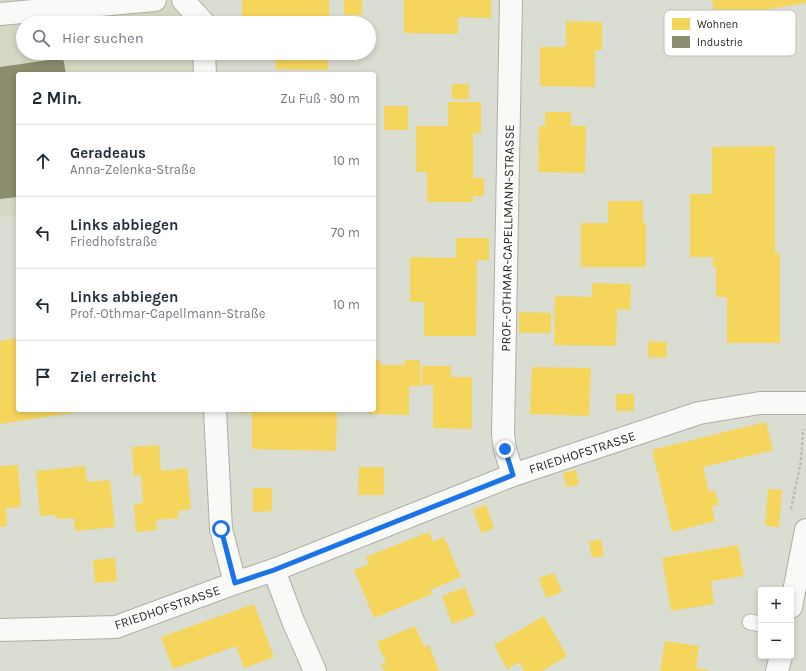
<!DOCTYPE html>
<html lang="de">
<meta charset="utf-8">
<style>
:root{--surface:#fff;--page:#f2f2f3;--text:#1f2937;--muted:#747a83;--line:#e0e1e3}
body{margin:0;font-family:Karla,sans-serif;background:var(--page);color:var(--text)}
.controls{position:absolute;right:12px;bottom:12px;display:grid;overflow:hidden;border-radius:4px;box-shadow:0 2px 6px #0003}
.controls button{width:36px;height:36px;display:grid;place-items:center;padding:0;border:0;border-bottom:1px solid var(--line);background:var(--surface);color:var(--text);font:20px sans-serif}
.stop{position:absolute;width:12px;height:12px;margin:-9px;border:3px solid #1a73e8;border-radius:50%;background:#fff}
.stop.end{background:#1a73e8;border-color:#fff;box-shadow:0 1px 4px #0008}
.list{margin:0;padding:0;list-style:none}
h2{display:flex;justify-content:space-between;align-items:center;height:52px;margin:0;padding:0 16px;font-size:17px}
h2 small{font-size:13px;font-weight:400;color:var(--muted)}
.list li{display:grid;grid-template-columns:26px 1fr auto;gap:12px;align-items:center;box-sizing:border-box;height:72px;padding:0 16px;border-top:1px solid var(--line)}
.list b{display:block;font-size:15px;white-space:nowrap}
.list p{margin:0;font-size:13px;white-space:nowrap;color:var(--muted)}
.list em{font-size:13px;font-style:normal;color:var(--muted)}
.icon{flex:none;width:22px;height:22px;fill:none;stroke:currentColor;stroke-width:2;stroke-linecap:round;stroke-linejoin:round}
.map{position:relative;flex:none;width:806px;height:671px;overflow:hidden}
.search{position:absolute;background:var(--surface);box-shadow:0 2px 6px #0003;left:16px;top:16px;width:360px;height:44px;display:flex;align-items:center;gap:10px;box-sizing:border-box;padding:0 14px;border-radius:22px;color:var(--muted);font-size:15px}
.panel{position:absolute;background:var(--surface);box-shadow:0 2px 6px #0003;left:16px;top:72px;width:360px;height:340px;border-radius:4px}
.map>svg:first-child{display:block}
.built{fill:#d4d9c4}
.homes{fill:#f6d55c}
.industry{fill:#8c8c6e}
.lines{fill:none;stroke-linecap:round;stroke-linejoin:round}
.lane-casing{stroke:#adafa6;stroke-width:17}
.street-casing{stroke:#adafa6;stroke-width:24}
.secondary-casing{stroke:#adafa6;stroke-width:24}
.path{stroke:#bcbdb9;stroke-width:2.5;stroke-dasharray:3 2;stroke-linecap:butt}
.lane{stroke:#f9faf8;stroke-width:15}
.street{stroke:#f9faf8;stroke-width:22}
.secondary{stroke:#f9faf8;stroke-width:22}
.route{stroke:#1a73e8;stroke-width:5}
.labels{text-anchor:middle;stroke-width:4;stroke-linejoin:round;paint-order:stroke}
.street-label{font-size:13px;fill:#282921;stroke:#fff}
.key{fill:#fff;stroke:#bebfbc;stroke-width:1}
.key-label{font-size:11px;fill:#282921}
</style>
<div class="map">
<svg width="806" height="671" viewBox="0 0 806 671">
<rect width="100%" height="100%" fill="#daddd1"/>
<polygon class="built" points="0,0 199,0 199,23 23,23 23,53 198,53 198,74 18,74 18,215 0,217"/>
<g class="homes">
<rect x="242" y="0" width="87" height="23"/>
<rect x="344" y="0" width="18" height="15"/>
<polygon points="404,0 491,0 491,18 458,17 458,34 404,33"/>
<polygon points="712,0 806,0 806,3 715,18"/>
<polygon points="566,21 602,22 602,50 595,50 595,87 540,86 540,47 566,47"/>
<polygon points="276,53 328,53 328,70 276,69"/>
<rect x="452" y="84" width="17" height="15"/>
<polygon points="448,102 481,102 481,133 473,133 473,178 484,178 484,196 473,196 473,202 427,202 427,172 416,172 416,126 448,126"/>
<rect x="384" y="106" width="24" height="24"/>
<polygon points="545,112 571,112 571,126 586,126 585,173 538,172 539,126 545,126"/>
<polygon points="775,146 775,253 780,253 780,343 727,343 727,297 716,297 716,267 713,267 713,257 690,257 690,194 712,194 712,147"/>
<polygon points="608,201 643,201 643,223 646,223 646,267 581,267 581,223 608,223"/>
<polygon points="456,238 489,238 489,260 477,260 476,336 424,336 424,302 410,302 410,257 456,258"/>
<polygon points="592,283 631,284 630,310 617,309 616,346 554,345 555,296 592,297"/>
<polygon points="519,312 551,313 551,333 519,333"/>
<polygon points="18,338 18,410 78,410 78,412 0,424 0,341"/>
<polygon points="648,341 667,342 666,358 648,357"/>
<polygon points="374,360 380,360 380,365 405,365 405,360 420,360 420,386 409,386 409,415 369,414 369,410 374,410"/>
<polygon points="422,366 451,366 451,377 472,377 472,429 433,428 433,385 421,385"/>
<polygon points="532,367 591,368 589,416 530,414"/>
<rect x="616" y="394" width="18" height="17"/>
<polygon points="237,410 337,410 336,451 252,449 252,413 237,413"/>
<polygon points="766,422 773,450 703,467 709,492 715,490 719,505 712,506 715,521 672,532 652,450"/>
<polygon points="159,445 161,471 187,468 191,509 178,511 179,518 156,520 157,530 136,532 134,504 143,503 141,475 134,476 132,447"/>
<polygon points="18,465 21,507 6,508 7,526 0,527 0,466"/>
<polygon points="85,466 87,482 110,480 115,527 75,531 74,518 57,519 56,515 40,516 36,471"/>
<polygon points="359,467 384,467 384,495 358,495"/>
<polygon points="576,470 579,485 567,487 563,473"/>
<polygon points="253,488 272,488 272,511 253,512"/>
<polygon points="768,489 782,490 779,527 765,526"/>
<polygon points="486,505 494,528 481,533 473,509"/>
<polygon points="429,532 433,542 444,537 461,577 430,590 432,594 374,618 354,570 369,564 366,557"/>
<polygon points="601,539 604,556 592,558 589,542"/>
<polygon points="738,545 744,576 711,581 714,604 671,611 662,558"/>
<polygon points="115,558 117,581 95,583 93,560"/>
<polygon points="554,573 562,592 546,598 539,578"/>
<polygon points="465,587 475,615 452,624 442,596"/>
<polygon points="254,604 274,657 244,668 236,646 173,669 161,637"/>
<polygon points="544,616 567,656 542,671 524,671 519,662 507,669 494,645"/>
<polygon points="415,626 424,647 429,645 439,671 384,671 381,665 386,663 377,642"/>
<polygon points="665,641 699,646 696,668 711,671 660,671"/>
</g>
<polygon class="industry" points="63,58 66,74 18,74 18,197 0,199 0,67"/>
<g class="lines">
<defs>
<polyline id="lane" points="750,622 761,624"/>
<g id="street">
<polyline points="183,0 204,23"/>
<polyline points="511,0 503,434 505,449 513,475"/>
<polyline points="0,14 155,0"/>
<polyline points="204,53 205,74"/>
<polyline points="215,410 221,529 235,583"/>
<polyline points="274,570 293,621 315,671"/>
<polyline points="0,630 116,627 235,583 274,570 513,475 699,413 760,403 806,403"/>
</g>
<g id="secondary">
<polyline points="791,607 806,530"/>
<polyline points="777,671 781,656"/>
</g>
</defs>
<use href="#lane" class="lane-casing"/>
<use href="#street" class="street-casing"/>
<use href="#secondary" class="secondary-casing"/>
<polyline class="path" points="791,509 801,461 803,429"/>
<use href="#lane" class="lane"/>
<use href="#street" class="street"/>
<use href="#secondary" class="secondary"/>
</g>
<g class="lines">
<polyline class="route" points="221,529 235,583 274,570 513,475 505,449"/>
</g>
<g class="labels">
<g class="street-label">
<text transform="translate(507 238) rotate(-89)" y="5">PROF.-OTHMAR-CAPELLMANN-STRASSE</text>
<text transform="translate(582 452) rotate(-18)" y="5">FRIEDHOFSTRASSE</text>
<text transform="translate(167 607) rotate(-19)" y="5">FRIEDHOFSTRASSE</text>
</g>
</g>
<rect x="664" y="10" width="132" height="46" rx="6" class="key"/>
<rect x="672" y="18" width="18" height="12" fill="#f6d55c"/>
<rect x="672" y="36" width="18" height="12" fill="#8c8c6e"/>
<g class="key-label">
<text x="697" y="28">Wohnen</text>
<text x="697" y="46">Industrie</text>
</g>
</svg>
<div class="controls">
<button>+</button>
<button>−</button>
</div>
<div class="stop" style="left:221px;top:529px"></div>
<div class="stop end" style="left:505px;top:449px"></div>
<div class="search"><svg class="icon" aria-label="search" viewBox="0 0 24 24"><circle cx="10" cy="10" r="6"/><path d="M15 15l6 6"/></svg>Hier suchen</div>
<section class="panel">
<h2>2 Min.<small>Zu Fuß · 90 m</small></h2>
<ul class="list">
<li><svg class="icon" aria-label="ahead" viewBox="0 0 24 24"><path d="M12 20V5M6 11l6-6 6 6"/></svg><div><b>Geradeaus</b><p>Anna-Zelenka-Straße</p></div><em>10 m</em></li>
<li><svg class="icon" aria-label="left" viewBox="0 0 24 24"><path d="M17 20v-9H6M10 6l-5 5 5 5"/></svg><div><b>Links abbiegen</b><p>Friedhofstraße</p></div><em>70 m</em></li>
<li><svg class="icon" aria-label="left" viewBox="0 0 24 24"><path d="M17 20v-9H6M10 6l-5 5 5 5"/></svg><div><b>Links abbiegen</b><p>Prof.-Othmar-Capellmann-Straße</p></div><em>10 m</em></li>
<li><svg class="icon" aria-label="arrive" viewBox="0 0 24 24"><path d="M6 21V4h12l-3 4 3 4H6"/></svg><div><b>Ziel erreicht</b></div></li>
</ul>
</section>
</div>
